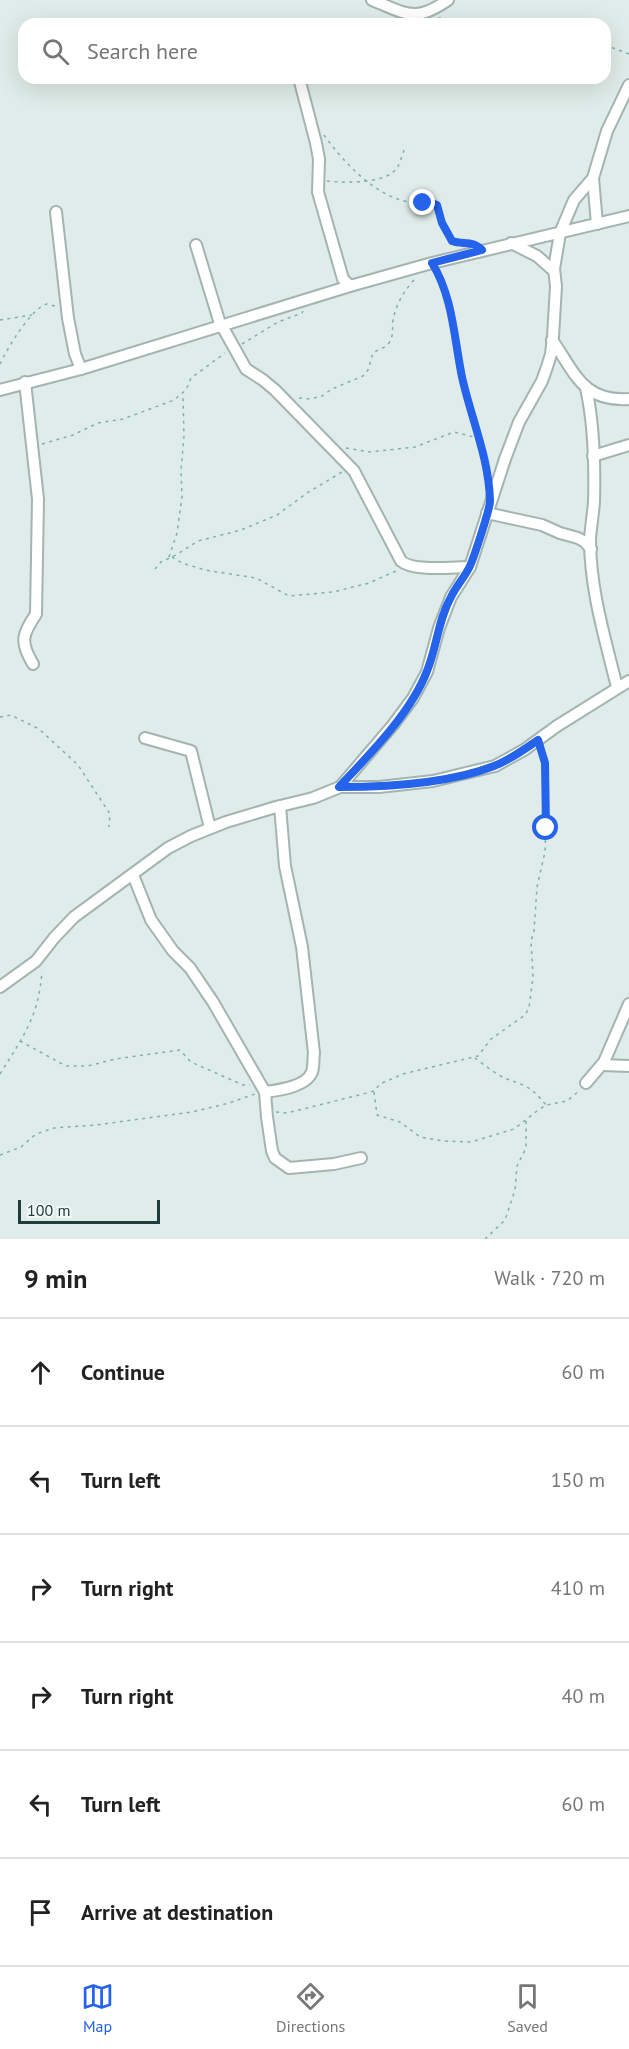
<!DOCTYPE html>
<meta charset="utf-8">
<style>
:root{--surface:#fff;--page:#f2f2f2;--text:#222;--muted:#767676;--line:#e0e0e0;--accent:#2563eb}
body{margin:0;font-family:"PT Sans",sans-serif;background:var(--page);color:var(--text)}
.scale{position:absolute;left:18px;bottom:15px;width:142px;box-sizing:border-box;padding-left:6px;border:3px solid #203c3b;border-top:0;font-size:16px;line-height:21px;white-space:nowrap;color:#203c3b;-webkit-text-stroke:4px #f1f8f6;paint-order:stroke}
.stop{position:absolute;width:18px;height:18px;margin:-14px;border:4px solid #2563eb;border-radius:50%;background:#fff}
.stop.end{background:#2563eb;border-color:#fff;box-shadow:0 2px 6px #0008}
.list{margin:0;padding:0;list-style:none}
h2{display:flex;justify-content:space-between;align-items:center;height:78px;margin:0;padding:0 24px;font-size:26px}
h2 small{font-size:20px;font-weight:400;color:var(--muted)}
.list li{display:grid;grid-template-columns:39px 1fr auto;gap:18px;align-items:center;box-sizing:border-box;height:108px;padding:0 24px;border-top:2px solid var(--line)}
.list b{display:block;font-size:22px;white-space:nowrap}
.list em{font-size:20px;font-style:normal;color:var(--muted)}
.icon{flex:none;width:33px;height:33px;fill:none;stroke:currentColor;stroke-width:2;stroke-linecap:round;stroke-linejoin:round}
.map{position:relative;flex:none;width:629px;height:1239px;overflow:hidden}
.search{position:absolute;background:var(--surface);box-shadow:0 6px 24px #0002;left:18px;right:18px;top:18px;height:66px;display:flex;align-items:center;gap:15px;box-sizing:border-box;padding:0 21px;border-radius:18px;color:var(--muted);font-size:22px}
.sheet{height:726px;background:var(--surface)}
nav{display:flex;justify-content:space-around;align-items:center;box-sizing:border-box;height:84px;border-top:2px solid var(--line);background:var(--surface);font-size:16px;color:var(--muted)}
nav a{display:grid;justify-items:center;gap:3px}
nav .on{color:var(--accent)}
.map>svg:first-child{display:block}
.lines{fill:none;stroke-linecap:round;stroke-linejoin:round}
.minor-casing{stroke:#a3b4b1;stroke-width:14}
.path{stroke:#7fb0ab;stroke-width:1.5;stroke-dasharray:3 4.5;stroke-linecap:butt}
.minor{stroke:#fff;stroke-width:10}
.route{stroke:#2563eb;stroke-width:8}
</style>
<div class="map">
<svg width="629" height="1239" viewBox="0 0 629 1239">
<rect width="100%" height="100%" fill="#e0ece9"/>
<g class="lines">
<defs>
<g id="minor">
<path d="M372,0C407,14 415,23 448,0"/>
<polyline points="299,78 316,143 319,159 318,192 343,279 350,286"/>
<polyline points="56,212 68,318 75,354 81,369"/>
<polyline points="597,224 593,178 607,131 629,85"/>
<polyline points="511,243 537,256 554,271"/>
<polyline points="196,245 221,327"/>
<path d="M222,326L246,369L263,380L275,390L354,471L401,561C414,572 453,567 470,567"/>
<path d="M552,340C575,372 582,402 629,399"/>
<path d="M25,382L38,499L36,614C23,634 19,641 33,664"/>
<path d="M586,388C594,424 595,465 594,502C593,514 591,526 590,539C590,590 605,638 617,687"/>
<polyline points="0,390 81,369 350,286 432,263 629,216"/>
<polyline points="593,456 629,445"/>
<polyline points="487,513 542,525 560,533 578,538 585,542 591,549"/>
<polyline points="145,738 191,751 210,828"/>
<polyline points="340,787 379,787 433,781 495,766 524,750 557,726 629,681"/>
<polyline points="133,875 151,920 173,951 190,968 213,1002 265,1092 267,1117 272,1151 275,1158 289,1168 334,1164 361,1158"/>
<polyline points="0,987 36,961 54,938 74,917 168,848 191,836 226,822 276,807 313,798 340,787 393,725 413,698 427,672 439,628 451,597 470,567 505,459 519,422 542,381 547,367 551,354 553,337 556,286 554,269 560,233 574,200 593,178"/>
<polyline points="602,1065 629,1066"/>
<polyline points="586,1083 604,1062 629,1004"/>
<path d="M265,1092C279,1090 306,1087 312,1072C314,1066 313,1059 314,1053L302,947L285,866L280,806"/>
</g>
</defs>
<use href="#minor" class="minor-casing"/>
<g class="path">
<polyline points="438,18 505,24"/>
<polyline points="605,45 629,54"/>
<path d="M324,135C345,164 377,199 415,203C422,204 428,202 434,202C443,212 443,230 452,241L468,243"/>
<path d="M327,181C345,183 386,184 397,168C400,163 402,156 404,150"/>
<path d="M437,271C453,306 454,343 463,380C472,413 481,445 487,479"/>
<polyline points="0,320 32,315"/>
<polyline points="242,344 278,322 302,313 303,311"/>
<path d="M0,364C7,349 31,308 47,304L55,306"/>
<path d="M299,398L310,399L322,396L332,389L363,376L368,370L373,353C378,349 386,348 389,343C394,336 392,328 393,320C396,304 405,289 416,278"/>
<polyline points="42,444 73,435 98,423 123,419 174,400 186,390 191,378 225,353"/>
<polyline points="346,448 370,452 415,447 454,432 478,438"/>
<polyline points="169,557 177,533 182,497 181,470 184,436 183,396"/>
<polyline points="172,557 182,563 205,570 256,578 289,596 333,592 369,583 396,571"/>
<polyline points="155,569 161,562 176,555 198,541 241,530 277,515 307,493 342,472"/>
<polyline points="0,717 11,715 39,729 78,765 110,814 109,827"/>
<polyline points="20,1041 66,1066 88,1066 115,1059 180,1050 191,1062 243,1085 250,1085"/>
<path d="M475,1058C483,1064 498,1076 507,1079C529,1087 531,1087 546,1105"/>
<path d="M0,1074C23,1037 39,1016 42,971"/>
<polyline points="374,1092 377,1115 400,1122 420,1137 444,1141 471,1142 514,1129 537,1111 546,1105 567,1101 580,1090"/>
<polyline points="276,1112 287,1113 367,1093 374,1091 380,1084 403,1074 478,1056 491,1039 525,1015 529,1008 533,976 531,941 534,931 537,887 545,852 547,802 545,763 543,750"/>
<polyline points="0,1155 21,1147 36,1134 54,1128 96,1125 192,1112 229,1103 255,1094"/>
<polyline points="485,1239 505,1220 515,1190 517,1166 526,1148 526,1119"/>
</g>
<use href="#minor" class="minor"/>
</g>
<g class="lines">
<path class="route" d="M423,203L429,202L437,205L442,223L452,241C463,245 473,240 482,250L432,263C453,297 454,338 462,377C471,418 489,458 490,501C490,509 474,557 470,566C465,577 456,586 451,597C438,620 437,647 427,671C411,713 370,754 339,787C389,787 448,784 494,766C510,760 525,749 538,740L545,763L546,828"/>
</g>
</svg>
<div class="scale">100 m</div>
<div class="stop" style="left:546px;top:828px"></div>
<div class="stop end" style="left:423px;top:203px"></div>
<div class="search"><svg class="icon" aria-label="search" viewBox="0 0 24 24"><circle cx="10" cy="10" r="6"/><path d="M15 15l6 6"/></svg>Search here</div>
</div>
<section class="sheet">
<h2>9 min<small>Walk · 720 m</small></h2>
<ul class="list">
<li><svg class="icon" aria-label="ahead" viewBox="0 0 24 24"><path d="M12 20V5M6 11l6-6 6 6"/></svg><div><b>Continue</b></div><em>60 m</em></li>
<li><svg class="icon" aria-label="left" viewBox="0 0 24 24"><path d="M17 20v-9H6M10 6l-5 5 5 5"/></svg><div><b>Turn left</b></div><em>150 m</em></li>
<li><svg class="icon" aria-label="right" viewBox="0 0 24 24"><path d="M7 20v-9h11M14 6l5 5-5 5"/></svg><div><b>Turn right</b></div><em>410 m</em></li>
<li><svg class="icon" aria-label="right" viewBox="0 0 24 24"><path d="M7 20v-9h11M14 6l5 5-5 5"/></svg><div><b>Turn right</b></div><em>40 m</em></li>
<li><svg class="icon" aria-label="left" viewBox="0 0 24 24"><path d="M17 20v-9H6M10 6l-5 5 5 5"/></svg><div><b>Turn left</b></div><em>60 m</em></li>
<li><svg class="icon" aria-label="arrive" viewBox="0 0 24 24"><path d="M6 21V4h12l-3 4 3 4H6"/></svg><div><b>Arrive at destination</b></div></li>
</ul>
</section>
<nav>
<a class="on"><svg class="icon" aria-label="map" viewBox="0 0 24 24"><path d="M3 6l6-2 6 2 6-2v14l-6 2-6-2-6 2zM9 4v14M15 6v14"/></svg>Map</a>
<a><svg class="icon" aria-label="directions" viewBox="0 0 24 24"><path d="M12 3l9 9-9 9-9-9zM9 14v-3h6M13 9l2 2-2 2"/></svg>Directions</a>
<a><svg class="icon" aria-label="saved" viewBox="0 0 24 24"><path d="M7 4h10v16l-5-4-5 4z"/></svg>Saved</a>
</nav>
